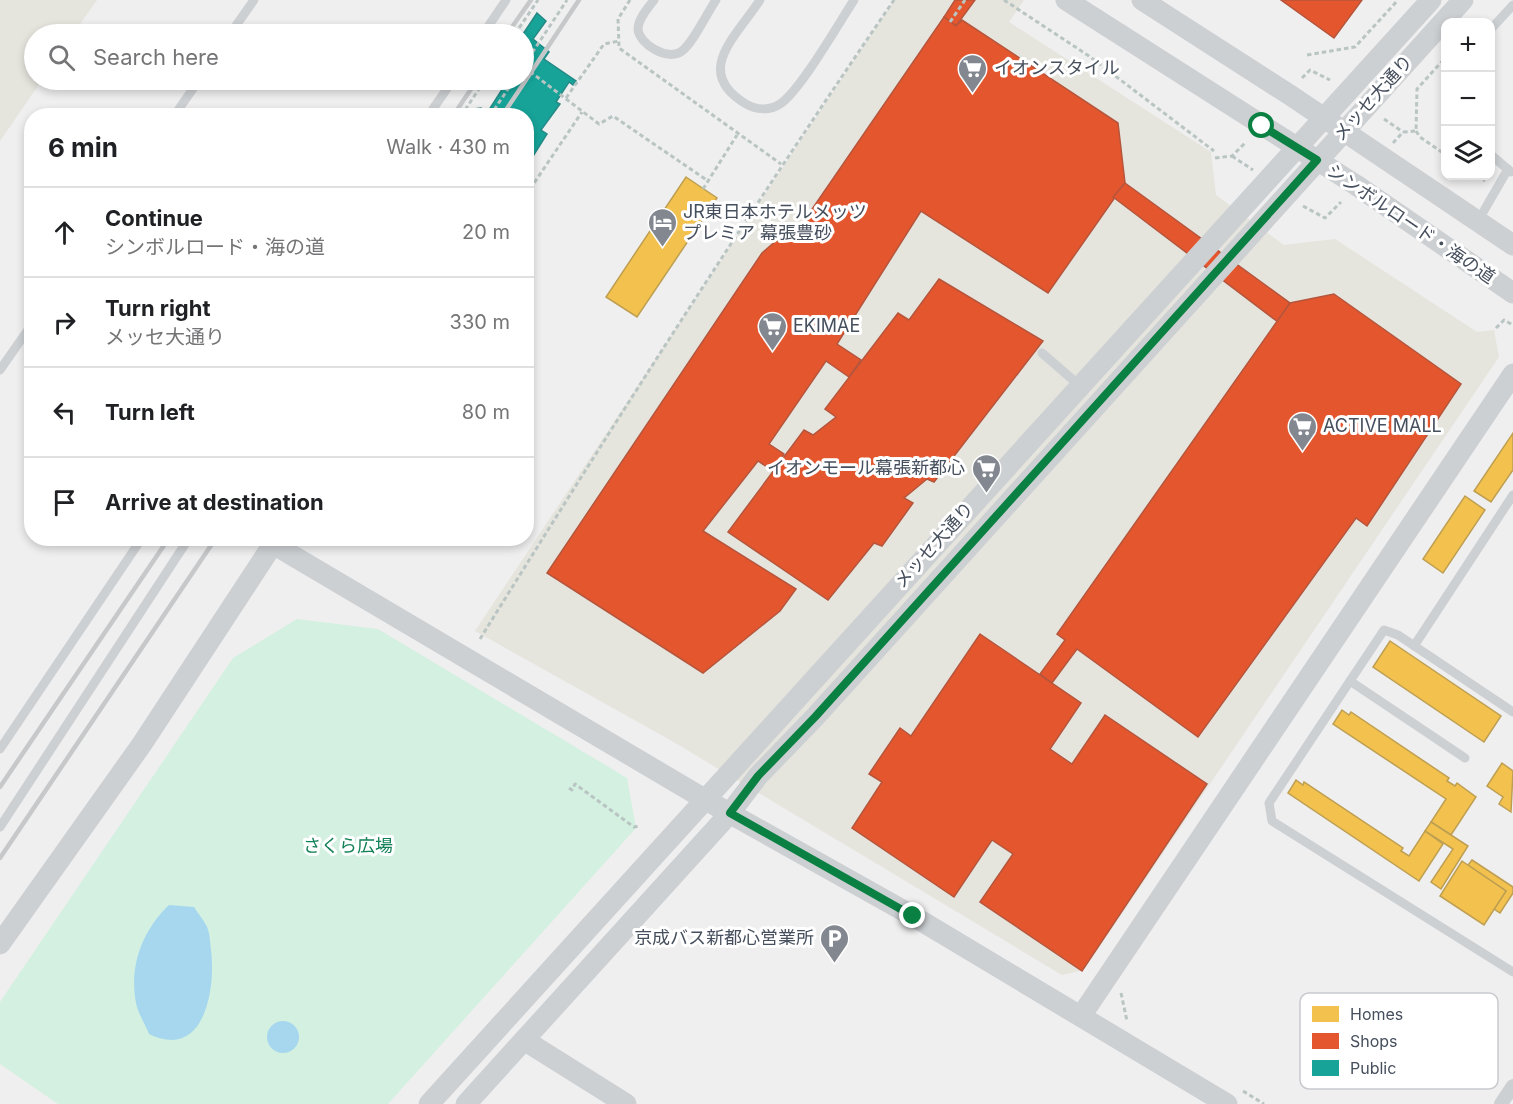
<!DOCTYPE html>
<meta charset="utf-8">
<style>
:root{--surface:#fff;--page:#f6f6f6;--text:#202124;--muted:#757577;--line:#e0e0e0}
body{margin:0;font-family:Inter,"Noto Sans JP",sans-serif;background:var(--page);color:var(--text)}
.controls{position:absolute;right:18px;top:18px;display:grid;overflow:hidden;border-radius:12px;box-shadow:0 3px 9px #0003}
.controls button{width:54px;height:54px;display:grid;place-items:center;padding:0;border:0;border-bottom:2px solid var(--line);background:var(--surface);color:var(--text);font:30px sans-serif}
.stop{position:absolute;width:18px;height:18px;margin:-14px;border:4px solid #0b8043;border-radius:50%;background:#fff}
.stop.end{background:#0b8043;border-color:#fff;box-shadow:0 2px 6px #0008}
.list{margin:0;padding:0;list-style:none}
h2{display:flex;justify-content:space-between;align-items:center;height:78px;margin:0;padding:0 24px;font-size:26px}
h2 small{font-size:20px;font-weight:400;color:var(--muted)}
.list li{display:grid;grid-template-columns:39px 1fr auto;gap:18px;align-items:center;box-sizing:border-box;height:90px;padding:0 24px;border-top:2px solid var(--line)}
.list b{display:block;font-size:22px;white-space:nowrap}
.list p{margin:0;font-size:20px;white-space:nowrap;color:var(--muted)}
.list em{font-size:20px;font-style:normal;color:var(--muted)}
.icon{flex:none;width:33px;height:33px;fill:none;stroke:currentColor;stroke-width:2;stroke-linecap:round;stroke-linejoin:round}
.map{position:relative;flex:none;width:1513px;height:1104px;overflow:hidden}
.search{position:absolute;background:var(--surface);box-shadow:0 3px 9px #0003;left:24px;top:24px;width:510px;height:66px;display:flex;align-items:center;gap:15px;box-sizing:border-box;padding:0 21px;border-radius:33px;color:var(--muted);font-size:22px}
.panel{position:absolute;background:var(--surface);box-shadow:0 3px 9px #0003;left:24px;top:108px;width:510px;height:438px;border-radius:24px}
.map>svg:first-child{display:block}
.commercial{fill:#e5e4dd}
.green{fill:#d3f0e1}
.water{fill:#a6d7ef}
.homes{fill:#f2c14e;stroke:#be9f52;stroke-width:1.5}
.shops{fill:#e4572e;stroke:#b5553c;stroke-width:1.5}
.public{fill:#17a398;stroke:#258a86;stroke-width:1.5}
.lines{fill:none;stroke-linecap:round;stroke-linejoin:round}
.path{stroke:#b9c5c3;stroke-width:3;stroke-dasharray:4.5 3;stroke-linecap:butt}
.service{stroke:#cdd0d3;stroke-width:9}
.pedestrian{stroke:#cdd0d3;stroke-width:14}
.tertiary{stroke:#cdd0d3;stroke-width:21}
.rail{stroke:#c6c8ca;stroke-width:4.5}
.route{stroke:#0b8043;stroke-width:8}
.labels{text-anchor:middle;stroke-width:6;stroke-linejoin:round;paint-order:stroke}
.poi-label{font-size:18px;fill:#464f5d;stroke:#fff;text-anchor:start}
.street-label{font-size:18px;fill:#464f5d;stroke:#fff}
.park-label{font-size:18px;fill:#138157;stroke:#fff}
.key{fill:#fff;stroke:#c8cace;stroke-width:1.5}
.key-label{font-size:16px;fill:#464f5d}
</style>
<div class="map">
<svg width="1513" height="1104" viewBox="0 0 1513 1104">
<rect width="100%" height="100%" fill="#f0efef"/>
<g class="commercial">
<polygon points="0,0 97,0 73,34 34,34 34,80 42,80 0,141"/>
<polygon points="894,0 1024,0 1009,22 1211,152 1216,195 1284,245 1335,239 1477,332 1494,330 1499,357 1084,970 1062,975 672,741 475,631"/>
</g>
<polygon class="green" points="297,619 378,629 627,778 636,828 388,1104 58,1104 0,1064 0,1002 233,658"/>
<g class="water">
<path d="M169,905L194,907C198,914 204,920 207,927C210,933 210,943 211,950C216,990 204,1061 149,1034C145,1024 138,1013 136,1003C129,966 142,931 169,905Z"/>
<circle cx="283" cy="1037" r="16"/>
</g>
<g class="homes">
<polygon points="686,177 717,198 637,317 606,297"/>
<polygon points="1513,433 1513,470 1491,502 1474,491"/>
<polygon points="1465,496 1485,510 1443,573 1423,559"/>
<polygon points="1390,641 1501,716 1484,742 1373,667"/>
<polygon points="1342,710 1349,715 1351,712 1449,778 1447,781 1455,786 1457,783 1476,797 1451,835 1431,822 1446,799 1333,724"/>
<polygon points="1502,763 1513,771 1511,812 1499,804 1503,797 1487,786"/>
<polygon points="1296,780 1303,785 1304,782 1403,848 1401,851 1409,856 1425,831 1443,844 1419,881 1288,793"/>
<polygon points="1431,822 1468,846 1441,889 1431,882 1453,849 1425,831"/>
<polygon points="1472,860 1513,887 1513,893 1500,913 1494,909 1506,891 1468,865"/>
<polygon points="1462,861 1506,891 1484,925 1440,896"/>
</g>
<g class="shops">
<polygon points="955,0 975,0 956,26 944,17"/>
<polygon points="1281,0 1362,0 1334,38"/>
<polygon points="944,17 956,26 962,20 1118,123 1125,183 1048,293 921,211 837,344 861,360 849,377 826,361 769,444 784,454 773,471 758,461 703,531 796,589 780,611 703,673 547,573 762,253 776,241 795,234"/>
<polygon points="1125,183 1290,303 1278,322 1113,197"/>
<polygon points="939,279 1043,341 934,482 927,479 904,498 913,503 882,546 874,543 828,600 728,532 804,430 813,435 836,417 825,409 898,313 909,320"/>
<polygon points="1334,294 1461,384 1367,526 1356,518 1198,737 1077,649 1052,683 1040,674 1065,640 1057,634 1290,303"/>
<polygon points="980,634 1081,703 1050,749 1072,764 1105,715 1207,784 1082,971 980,902 1013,854 992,840 954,897 852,828 882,782 869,774 900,728 911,736"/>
</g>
<polygon class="public" points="537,13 546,21 533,39 549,52 544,59 576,81 573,85 569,82 556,102 560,104 541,130 547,134 530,161 526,161 526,116 470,116 474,109 481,108 487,113 503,88 495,80 524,80 523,34"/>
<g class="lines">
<g class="path">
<polyline points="630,0 618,19 619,48 781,164"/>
<polyline points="1004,0 1089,56 1214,151"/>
<polyline points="950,22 965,0"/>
<polyline points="515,34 538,0"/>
<polyline points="1307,55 1355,47 1398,0"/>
<polyline points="524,65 567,0"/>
<polyline points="524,67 599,124 613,116 708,181"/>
<polyline points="1302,78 1310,70 1330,80"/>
<polyline points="566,98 604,44 619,41"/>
<polyline points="461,116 485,80"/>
<polyline points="490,116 514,80"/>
<polyline points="1384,119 1403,132"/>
<polyline points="1416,131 1420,137 1446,155"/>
<polyline points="1393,143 1403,132 1416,131 1417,89 1446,57"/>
<polyline points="1232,156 1253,170"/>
<polyline points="1215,158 1232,156 1245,143"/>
<polyline points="1477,176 1485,181"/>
<polyline points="703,189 737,135"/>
<polyline points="526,195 582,112"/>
<polyline points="1303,206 1325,218 1341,202"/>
<polyline points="1496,328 1504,320 1513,325"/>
<path d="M480,639C614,423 750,210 894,0"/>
<polyline points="569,788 572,790 575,784 634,827 639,826"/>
<polyline points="1121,993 1127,1021"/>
<polyline points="1243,1091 1264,1104"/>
</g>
<g class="service">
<path d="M654,0C648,8 638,19 638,29C639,44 668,62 682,51C693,43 707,13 716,0"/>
<path d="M760,0C735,38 693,72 746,104C756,110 770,111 780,104C800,91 839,23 854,0"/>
<polyline points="1490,30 1513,5"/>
<polyline points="230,34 254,0"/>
<polyline points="483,34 506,0"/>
<polyline points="174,116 199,80"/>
<polyline points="428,116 453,80"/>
<polyline points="1490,154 1511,172"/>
<polyline points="1478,221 1508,169"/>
<polyline points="1042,353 1080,386"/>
<polyline points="0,370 32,324"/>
<polyline points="1414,646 1513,495"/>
<polyline points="1350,681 1269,803 1272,821 1513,972"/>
<polyline points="0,749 142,538"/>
<polyline points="1465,758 1350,681 1384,630 1398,635 1513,712"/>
<polyline points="0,827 189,538"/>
</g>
<polyline class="pedestrian" points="1501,1104 1513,1086"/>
<g class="tertiary">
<polyline points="1066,0 1356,185 1513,293"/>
<polyline points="1142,0 1290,95 1513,245"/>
<polyline points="273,544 706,800 913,916 1227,1104"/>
<polyline points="0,944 142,744 277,538"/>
<polyline points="1081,1016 1513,374"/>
<polyline points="524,1040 626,1104"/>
<polyline points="429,1104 1431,0"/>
<polyline points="466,1104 730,813 758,776 815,717 1463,0"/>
</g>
<g class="rail">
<polyline points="507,34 531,0"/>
<polyline points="453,116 477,80"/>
<polyline points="502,116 579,0"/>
<polyline points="0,787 169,538"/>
<polyline points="0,858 216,538"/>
</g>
</g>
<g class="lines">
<polyline class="route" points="913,916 730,813 758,776 815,717 1317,160 1262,126"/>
</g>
<defs>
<symbol id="supermarket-pin" viewBox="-11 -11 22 30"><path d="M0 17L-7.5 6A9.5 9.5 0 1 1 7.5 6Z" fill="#828790" stroke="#fff"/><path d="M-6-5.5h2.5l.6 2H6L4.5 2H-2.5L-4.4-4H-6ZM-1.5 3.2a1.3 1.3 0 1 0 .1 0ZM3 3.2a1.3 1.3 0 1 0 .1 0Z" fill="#fff"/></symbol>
<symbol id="hotel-pin" viewBox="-11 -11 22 30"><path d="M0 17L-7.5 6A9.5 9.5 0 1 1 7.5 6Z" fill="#828790" stroke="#fff"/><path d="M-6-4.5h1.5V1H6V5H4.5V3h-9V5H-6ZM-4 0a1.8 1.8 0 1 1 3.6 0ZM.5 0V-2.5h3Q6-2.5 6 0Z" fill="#fff"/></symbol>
<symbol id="parking-pin" viewBox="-11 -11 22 30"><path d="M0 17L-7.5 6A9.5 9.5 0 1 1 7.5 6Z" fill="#828790" stroke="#fff"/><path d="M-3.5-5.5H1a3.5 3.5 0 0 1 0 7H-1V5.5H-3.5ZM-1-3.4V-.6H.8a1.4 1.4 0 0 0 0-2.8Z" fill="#fff"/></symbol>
</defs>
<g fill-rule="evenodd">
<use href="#supermarket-pin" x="956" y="52" width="33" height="45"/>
<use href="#hotel-pin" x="646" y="206" width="33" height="45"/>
<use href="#supermarket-pin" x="756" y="310" width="33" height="45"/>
<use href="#supermarket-pin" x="1286" y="410" width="33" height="45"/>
<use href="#supermarket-pin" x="970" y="452" width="33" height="45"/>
<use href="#parking-pin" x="818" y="922" width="33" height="45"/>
</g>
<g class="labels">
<g class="poi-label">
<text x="994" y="74">イオンスタイル</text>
<text x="683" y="218">JR東日本ホテルメッツ<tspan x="683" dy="21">プレミア 幕張豊砂</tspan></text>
<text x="793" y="332">EKIMAE</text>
<text x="1323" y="432">ACTIVE MALL</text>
<text x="965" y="474" text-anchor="end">イオンモール幕張新都心</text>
<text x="814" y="944" text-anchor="end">京成バス新都心営業所</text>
</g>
<g class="street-label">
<text transform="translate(1373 98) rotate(-48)" y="6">メッセ大通り</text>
<text transform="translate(1411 224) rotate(34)" y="6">シンボルロード・海の道</text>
<text transform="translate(934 545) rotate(-48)" y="6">メッセ大通り</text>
</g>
<g class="park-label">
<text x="348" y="852">さくら広場</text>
</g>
</g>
<rect x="1300" y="993" width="198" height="96" rx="9" class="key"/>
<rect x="1312" y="1006" width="27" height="16" fill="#f2c14e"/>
<rect x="1312" y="1033" width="27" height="16" fill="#e4572e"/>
<rect x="1312" y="1060" width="27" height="16" fill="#17a398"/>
<g class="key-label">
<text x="1350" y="1020">Homes</text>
<text x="1350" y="1047">Shops</text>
<text x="1350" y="1074">Public</text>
</g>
</svg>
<div class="controls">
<button>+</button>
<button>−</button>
<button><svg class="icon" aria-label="layers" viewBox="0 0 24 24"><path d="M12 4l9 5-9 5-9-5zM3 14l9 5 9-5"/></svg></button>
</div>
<div class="stop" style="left:1262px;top:126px"></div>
<div class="stop end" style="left:913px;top:916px"></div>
<div class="search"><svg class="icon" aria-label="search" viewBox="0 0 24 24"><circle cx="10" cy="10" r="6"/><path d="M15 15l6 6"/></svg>Search here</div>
<section class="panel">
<h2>6 min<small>Walk · 430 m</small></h2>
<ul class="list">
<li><svg class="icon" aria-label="ahead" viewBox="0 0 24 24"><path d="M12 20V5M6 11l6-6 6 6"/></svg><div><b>Continue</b><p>シンボルロード・海の道</p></div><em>20 m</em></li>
<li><svg class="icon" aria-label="right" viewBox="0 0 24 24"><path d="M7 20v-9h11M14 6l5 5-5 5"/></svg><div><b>Turn right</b><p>メッセ大通り</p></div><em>330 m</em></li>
<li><svg class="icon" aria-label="left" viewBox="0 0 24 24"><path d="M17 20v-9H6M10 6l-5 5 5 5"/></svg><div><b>Turn left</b></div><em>80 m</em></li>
<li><svg class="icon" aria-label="arrive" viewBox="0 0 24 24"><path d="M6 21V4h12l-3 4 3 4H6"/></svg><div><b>Arrive at destination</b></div></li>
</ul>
</section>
</div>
